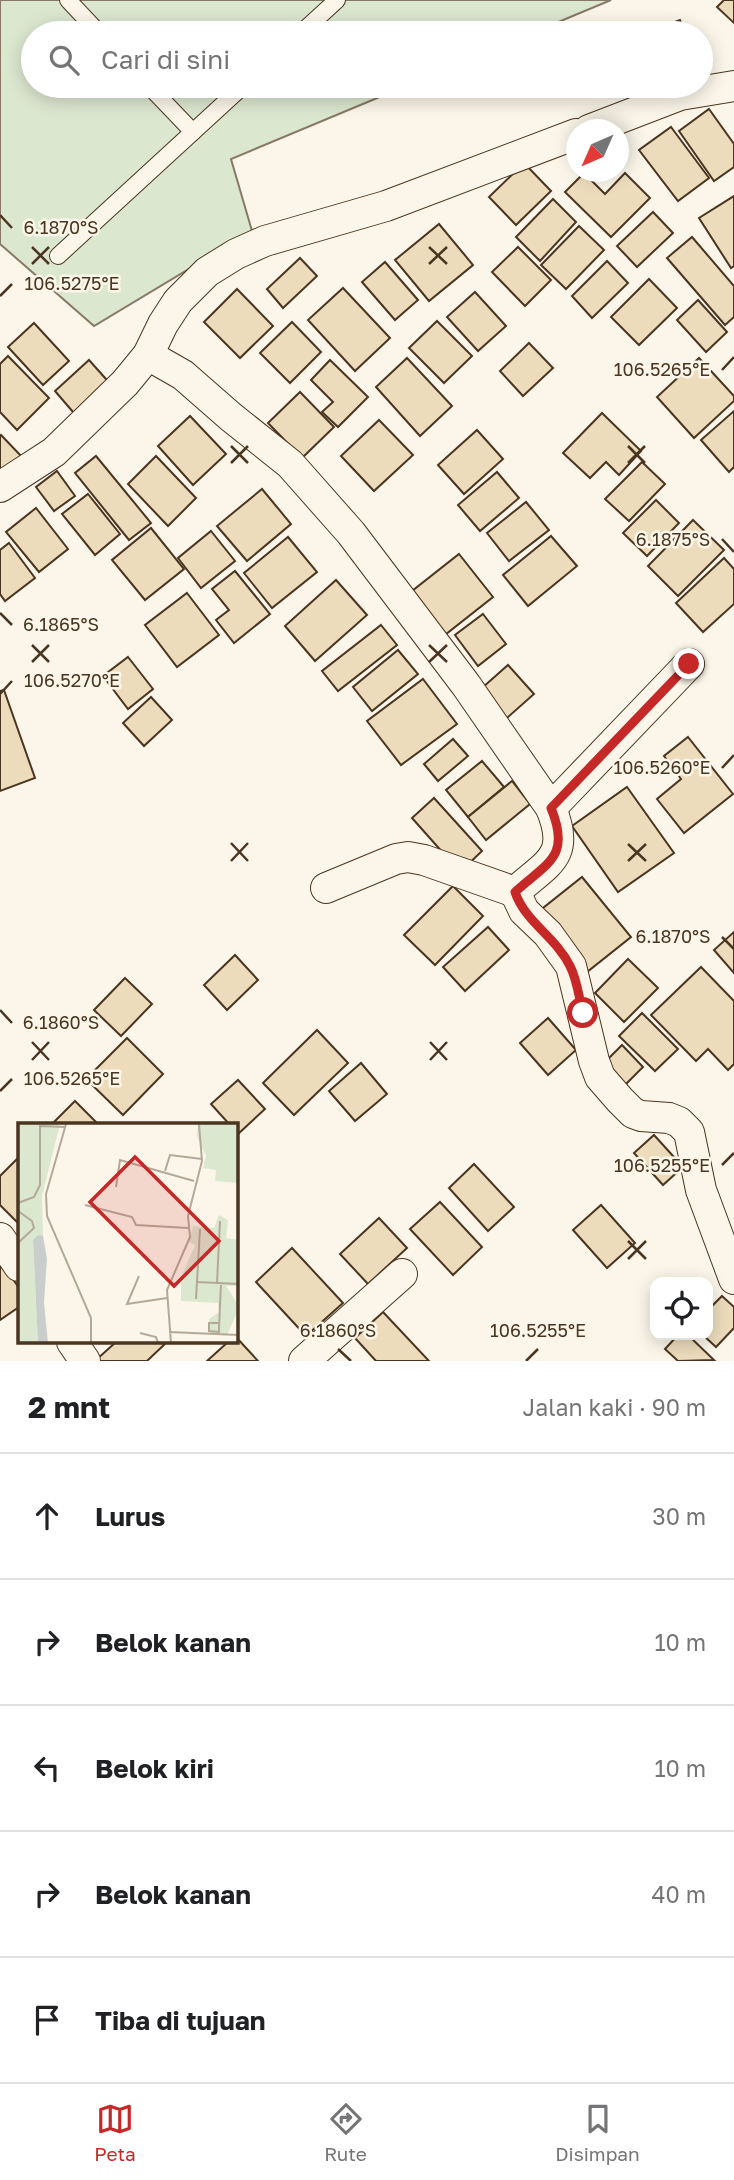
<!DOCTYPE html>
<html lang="id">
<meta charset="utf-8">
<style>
:root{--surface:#fff;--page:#f2f2f2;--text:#202124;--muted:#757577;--line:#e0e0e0;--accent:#c62828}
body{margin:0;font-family:"Golos Text",sans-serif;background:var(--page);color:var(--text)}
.controls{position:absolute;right:21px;bottom:21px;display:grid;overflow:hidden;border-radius:14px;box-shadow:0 4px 18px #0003}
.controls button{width:63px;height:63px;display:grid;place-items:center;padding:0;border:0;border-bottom:2px solid var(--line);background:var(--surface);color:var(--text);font:35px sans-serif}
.compass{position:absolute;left:566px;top:119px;width:63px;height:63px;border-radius:50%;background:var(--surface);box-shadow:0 4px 18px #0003;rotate:225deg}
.stop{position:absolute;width:21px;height:21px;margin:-16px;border:5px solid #c62828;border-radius:50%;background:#fff}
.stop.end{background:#c62828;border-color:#fff;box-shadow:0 2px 7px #0008}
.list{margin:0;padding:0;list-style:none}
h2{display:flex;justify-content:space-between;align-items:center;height:91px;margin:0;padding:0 28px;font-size:30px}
h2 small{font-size:23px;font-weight:400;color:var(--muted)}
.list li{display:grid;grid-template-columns:46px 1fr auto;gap:21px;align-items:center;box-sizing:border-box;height:126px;padding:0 28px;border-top:2px solid var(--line)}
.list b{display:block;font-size:26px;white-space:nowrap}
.list em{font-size:23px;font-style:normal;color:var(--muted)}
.icon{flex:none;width:38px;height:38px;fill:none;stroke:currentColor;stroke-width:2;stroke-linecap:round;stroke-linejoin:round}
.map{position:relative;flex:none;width:734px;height:1361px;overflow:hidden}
.search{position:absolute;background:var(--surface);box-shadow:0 4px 18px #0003;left:21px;right:21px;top:21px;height:77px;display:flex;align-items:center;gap:18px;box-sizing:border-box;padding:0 24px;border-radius:38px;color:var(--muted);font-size:26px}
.sheet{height:721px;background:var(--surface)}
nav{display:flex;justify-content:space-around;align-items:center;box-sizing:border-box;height:98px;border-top:2px solid var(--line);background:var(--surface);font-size:19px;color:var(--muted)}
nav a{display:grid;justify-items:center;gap:4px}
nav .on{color:var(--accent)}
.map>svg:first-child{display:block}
.green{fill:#dce7d0;stroke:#887966;stroke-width:2}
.building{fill:#ecdcbc;stroke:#4a3520;stroke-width:2}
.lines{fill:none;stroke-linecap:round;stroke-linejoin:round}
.service-casing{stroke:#4a3520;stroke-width:18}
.minor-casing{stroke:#4a3520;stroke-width:32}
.service{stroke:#fbf6e9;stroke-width:16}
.minor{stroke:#fbf6e9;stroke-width:30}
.route{stroke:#c62828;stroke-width:9}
.ticks{fill:none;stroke:#4a3520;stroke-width:2.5}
.inset-road{fill:none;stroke:#b4a999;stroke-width:2}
.view{fill:#c62828;fill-opacity:0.15;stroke:#c62828;stroke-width:3.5}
.inset-edge{fill:none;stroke:#4a3520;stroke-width:3.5}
.ticks-label{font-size:18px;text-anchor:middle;fill:#4a3520;stroke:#fbf6e9;stroke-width:5;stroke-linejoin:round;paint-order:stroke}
</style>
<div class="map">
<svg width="734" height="1361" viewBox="0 0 734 1361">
<rect width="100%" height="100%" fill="#fbf6e9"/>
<polygon class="green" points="0,0 611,0 532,33 33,33 33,86 406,86 231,159 252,231 94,326 0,244"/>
<g class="building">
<polygon points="724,0 734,0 734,23 717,7"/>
<polygon points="680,20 685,33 646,33"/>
<polygon points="709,109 734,144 734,167 714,181 679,131"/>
<polygon points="671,127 709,178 678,201 639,150"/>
<polygon points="524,163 551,191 516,225 489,197"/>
<polygon points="584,173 605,194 625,173 650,198 611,237 565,192"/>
<polygon points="734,196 734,266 731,268 699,218"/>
<polygon points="553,199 576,222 540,261 516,237"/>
<polygon points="653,212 673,233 637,267 617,246"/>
<polygon points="439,224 473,265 429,301 395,260"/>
<polygon points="579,226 604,250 566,289 541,265"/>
<polygon points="692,237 734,286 734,317 725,325 667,258"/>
<polygon points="518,247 551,280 525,306 492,272"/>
<polygon points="300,258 317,276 283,308 267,289"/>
<polygon points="607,261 628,283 592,318 572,296"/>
<polygon points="385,262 418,300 395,320 362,282"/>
<polygon points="649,279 677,308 639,345 611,317"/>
<polygon points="343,288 390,338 355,371 308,320"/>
<polygon points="237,289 273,326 240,358 204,322"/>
<polygon points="475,292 506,326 478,351 447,317"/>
<polygon points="698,300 727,332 706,352 677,320"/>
<polygon points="437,321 472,356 444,383 409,348"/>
<polygon points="292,322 321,352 290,383 260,353"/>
<polygon points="34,323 69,361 43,385 8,347"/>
<polygon points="529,343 553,368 523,396 500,371"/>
<polygon points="8,356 49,398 17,430 0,412 0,364"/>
<polygon points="407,358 452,406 420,436 376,387"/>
<polygon points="699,358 734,396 734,401 694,438 657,397"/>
<polygon points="89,360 114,388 79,419 55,391"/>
<polygon points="330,360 368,397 338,427 322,412 333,402 311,380"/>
<polygon points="300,392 334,427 302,458 268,423"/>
<polygon points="734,411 734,467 729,472 701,440"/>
<polygon points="602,413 641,451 619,475 606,462 590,478 563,453"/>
<polygon points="190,416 226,454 193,485 158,446"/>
<polygon points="379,420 413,455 374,491 341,456"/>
<polygon points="477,430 503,459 464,494 438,465"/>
<polygon points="1,435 23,458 0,480 0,436"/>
<polygon points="96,456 151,523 129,540 75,473"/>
<polygon points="156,456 196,498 168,526 128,484"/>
<polygon points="642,462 665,484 629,521 605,499"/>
<polygon points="57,471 75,496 54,511 36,487"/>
<polygon points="497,472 519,498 480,531 458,505"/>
<polygon points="262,489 291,524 247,561 217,526"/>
<polygon points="88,494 120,534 95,555 62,514"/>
<polygon points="656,500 679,523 647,556 623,533"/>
<polygon points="526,502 549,530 509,561 487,533"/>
<polygon points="36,508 68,549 39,572 6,532"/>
<polygon points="693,520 724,550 678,596 648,566"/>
<polygon points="151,528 184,569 145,600 112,560"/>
<polygon points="211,531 235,561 201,588 178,558"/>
<polygon points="551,536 577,566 528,606 503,575"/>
<polygon points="288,537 317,572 272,608 244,573"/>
<polygon points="9,543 35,578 5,601 0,594 0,550"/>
<polygon points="459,554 493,597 441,638 407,595"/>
<polygon points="724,558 734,569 734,604 703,632 676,603"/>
<polygon points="235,571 270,614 234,643 216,620 229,610 212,589"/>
<polygon points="336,580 367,615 315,661 285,626"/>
<polygon points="187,593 219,635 177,667 145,625"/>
<polygon points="483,614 506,644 478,666 455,635"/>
<polygon points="381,625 397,645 338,691 322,671"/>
<polygon points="398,650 418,674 372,711 353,687"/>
<polygon points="128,657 153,689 128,709 103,676"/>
<polygon points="508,665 534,694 499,725 474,695"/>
<polygon points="423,679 457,724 401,765 367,721"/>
<polygon points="4,690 35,778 0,791 0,691"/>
<polygon points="151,697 172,720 144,746 123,723"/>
<polygon points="688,737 733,794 684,833 657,799 681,779 664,756"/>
<polygon points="453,739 468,756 438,781 424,764"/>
<polygon points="482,761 504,787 468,817 446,790"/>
<polygon points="512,781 530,804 486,840 468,817"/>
<polygon points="627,787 674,853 618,892 572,826"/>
<polygon points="434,798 482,851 460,872 412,818"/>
<polygon points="582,877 631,937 587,972 538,912"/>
<polygon points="453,886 483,916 435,965 404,935"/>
<polygon points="488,927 509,950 465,991 443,967"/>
<polygon points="734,932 734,973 714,950"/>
<polygon points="235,955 258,980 227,1010 204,985"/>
<polygon points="628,959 658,988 624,1022 595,993"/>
<polygon points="701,967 734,1001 734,1064 728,1070 708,1049 696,1061 651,1015"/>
<polygon points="125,978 152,1004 121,1036 94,1010"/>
<polygon points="642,1013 678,1049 655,1071 619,1036"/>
<polygon points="548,1018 576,1050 548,1075 520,1043"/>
<polygon points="317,1030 348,1063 294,1115 263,1083"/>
<polygon points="127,1038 163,1074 123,1115 86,1079"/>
<polygon points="622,1045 643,1067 623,1087 602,1065"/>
<polygon points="361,1063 387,1094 355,1121 329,1091"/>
<polygon points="238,1080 265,1109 238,1134 236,1125 230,1125 211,1104"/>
<polygon points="75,1101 99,1125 51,1125"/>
<polygon points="654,1135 683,1167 663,1185 634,1153"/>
<polygon points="19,1157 19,1224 0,1205 0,1176"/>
<polygon points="474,1164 514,1207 488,1231 449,1188"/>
<polygon points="440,1202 482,1247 453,1275 410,1229"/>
<polygon points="601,1205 635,1243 607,1268 573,1230"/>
<polygon points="379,1218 407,1248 368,1284 340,1254"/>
<polygon points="292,1248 343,1303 306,1336 256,1282"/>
<polygon points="0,1260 19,1288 19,1307 0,1320"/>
<polygon points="722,1296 734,1307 734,1328 716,1347 703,1335 708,1335 708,1310"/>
<polygon points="383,1312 429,1361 376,1361 355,1338"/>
<polygon points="678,1335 688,1335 714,1360 678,1361 665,1349"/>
<polygon points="236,1337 258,1361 207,1361 228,1342 236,1342"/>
<polygon points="116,1342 167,1342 147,1361 97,1361 96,1360"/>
</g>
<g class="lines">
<defs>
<g id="service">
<polyline points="68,0 99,33"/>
<polyline points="301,33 337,0"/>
<polyline points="149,86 193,132"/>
<polyline points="58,256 243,86"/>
</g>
<g id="minor">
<polyline points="589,130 680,95 734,86"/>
<path d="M148,355L183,375L231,417L290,464L351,533L466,685L551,808C571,857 548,862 515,892L524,911L548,934L571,966L594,1061L600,1077L620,1100L633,1113L641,1116L669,1118L679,1122L689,1132L701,1190L734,1279"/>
<polyline points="0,487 54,452 125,383 148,355 163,324 178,301 207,272 236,254 265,241 386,206 576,134"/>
<polyline points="551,808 689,664"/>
<polyline points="326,888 396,859 408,857 424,860 515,892"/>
<polyline points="0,1238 19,1266"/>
<polyline points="72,1342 85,1361"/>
<polyline points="304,1361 402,1274"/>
</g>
</defs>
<use href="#service" class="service-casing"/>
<use href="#minor" class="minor-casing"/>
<use href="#service" class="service"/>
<use href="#minor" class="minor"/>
</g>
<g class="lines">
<path class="route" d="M583,1013C579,998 577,979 570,966C556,937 525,922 515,892C548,862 571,857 551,808L689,664"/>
</g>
<path class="ticks" d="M0,215L12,228M32,247L49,264M429,247L447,264M32,264L49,247M429,264L447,247M0,296L12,284M722,370L734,357M231,446L248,463M628,446L645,463M231,463L248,446M628,463L645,446M722,539L734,552M0,613L12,625M32,645L49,662M429,645L447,662M32,662L49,645M429,662L447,645M0,694L12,681M722,768L734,755M231,843L248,861M628,844L646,861M231,861L248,843M628,861L646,844M722,937L734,949M0,1010L12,1023M32,1042L49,1060M430,1042L447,1060M32,1060L49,1042M430,1060L447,1042M0,1091L12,1079M722,1165L734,1153M628,1241L646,1259M628,1259L646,1241M338,1349L351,1361M526,1361L538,1349"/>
<g transform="translate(18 1123)">
<rect width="220" height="220" fill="#fbf6e9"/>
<path d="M0,1H42L24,73L25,113L15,117L20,220H0ZM180,1H220V60L197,58L198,47L185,45L188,33L179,13ZM201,92L210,97L208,115L220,117L221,163H208L219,180L218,192L209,212L192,211L191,196L201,189L200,180L163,178V155L177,122L171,119L175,103L196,105Z" fill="#dce7d0"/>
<path d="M20,112L25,113L29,136L26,180L30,220H20L15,117Z" fill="#c9cecd"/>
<path class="inset-road" d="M48,1L28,71L29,93L73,195V220M147,48L152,32L184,36M98,64L102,37L176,58M0,80L16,74L22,62V3L48,4M67,82L114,94L118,102L170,105M0,88L14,98L16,105L0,120M121,153L109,181L149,175M179,159L221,161M199,160L202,98M178,176L182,106M201,200H191V208L201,209V205L203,160M151,209L221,212M122,210L138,214L140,220M153,220L149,167L172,114L170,93L184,38L181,1"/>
<path class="view" d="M117,34L201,118L156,163L72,79Z"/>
<rect width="220" height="220" class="inset-edge"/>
</g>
<g class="ticks-label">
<text x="61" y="234">6.1870°S</text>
<text x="72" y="290">106.5275°E</text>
<text x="662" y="376">106.5265°E</text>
<text x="673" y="546">6.1875°S</text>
<text x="61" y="631">6.1865°S</text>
<text x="72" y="687">106.5270°E</text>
<text x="662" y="774">106.5260°E</text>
<text x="673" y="943">6.1870°S</text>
<text x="61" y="1029">6.1860°S</text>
<text x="72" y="1085">106.5265°E</text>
<text x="662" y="1172">106.5255°E</text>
<text x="538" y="1337">106.5255°E</text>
<text x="338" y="1337">6.1860°S</text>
</g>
</svg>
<div class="controls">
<button><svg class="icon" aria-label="locate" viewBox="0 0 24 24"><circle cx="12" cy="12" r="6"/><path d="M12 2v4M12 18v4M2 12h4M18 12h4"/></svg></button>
</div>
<svg class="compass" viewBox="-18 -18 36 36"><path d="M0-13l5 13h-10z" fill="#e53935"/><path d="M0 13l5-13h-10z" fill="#757577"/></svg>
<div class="stop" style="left:583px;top:1013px"></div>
<div class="stop end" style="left:689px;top:664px"></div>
<div class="search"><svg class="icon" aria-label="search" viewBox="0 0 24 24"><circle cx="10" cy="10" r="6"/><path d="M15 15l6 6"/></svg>Cari di sini</div>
</div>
<section class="sheet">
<h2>2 mnt<small>Jalan kaki · 90 m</small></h2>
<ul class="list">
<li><svg class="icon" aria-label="ahead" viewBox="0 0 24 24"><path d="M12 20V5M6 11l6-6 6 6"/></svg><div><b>Lurus</b></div><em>30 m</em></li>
<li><svg class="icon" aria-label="right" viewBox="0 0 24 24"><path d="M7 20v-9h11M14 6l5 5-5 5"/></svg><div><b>Belok kanan</b></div><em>10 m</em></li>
<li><svg class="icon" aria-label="left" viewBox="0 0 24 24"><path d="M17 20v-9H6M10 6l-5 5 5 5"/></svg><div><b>Belok kiri</b></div><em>10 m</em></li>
<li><svg class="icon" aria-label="right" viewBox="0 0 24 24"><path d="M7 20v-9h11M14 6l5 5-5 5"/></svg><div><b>Belok kanan</b></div><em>40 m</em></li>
<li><svg class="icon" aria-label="arrive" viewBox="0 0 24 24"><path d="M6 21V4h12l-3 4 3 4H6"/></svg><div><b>Tiba di tujuan</b></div></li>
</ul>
</section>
<nav>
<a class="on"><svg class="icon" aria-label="map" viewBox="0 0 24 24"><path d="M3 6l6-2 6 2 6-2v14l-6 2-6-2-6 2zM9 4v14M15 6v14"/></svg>Peta</a>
<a><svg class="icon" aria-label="directions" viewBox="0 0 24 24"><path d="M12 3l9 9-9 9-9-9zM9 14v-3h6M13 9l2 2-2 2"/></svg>Rute</a>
<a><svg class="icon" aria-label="saved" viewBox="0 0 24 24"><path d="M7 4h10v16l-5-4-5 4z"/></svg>Disimpan</a>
</nav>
